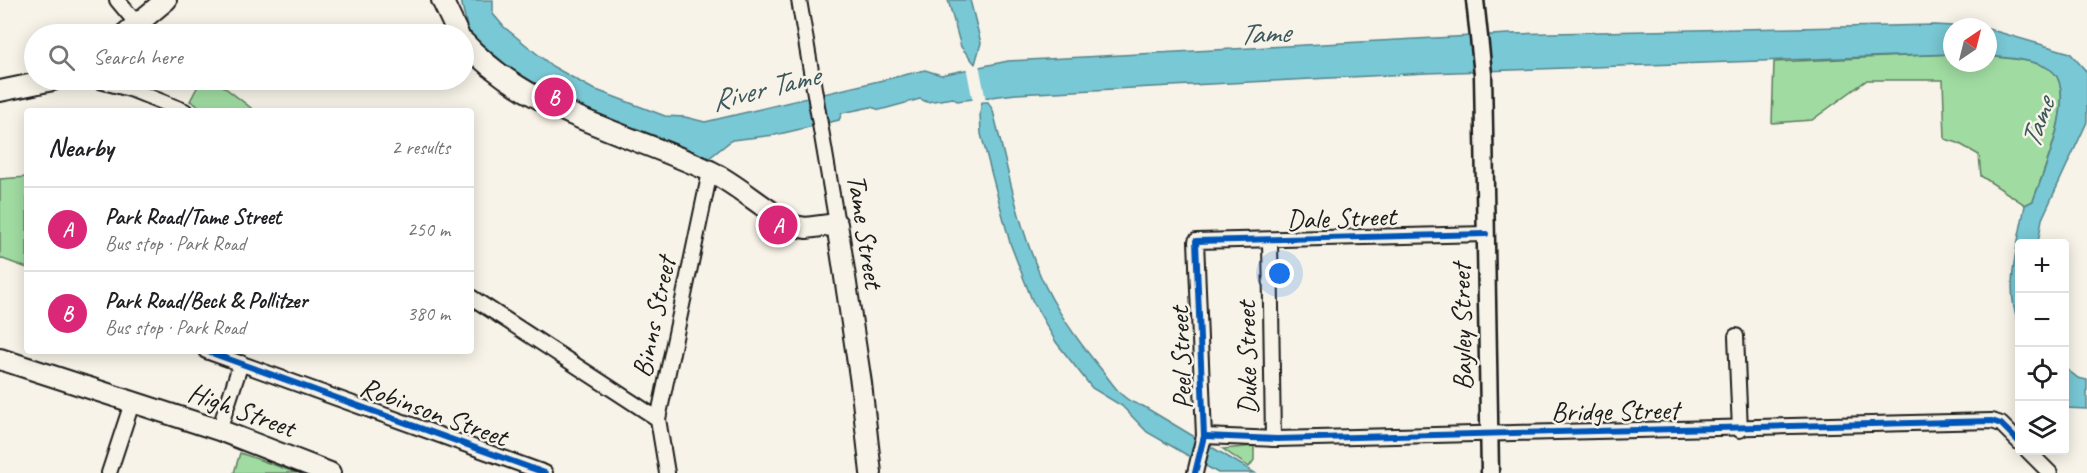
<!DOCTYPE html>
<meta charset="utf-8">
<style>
:root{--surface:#fff;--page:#f2f2f2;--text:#202124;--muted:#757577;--line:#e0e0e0;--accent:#db2777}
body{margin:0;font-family:Caveat,sans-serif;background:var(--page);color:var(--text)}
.controls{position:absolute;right:18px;bottom:18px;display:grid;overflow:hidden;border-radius:6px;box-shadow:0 3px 15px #0003}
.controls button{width:54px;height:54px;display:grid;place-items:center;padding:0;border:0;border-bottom:2px solid var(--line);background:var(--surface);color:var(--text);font:30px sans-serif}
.compass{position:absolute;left:1943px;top:18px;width:54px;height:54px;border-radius:50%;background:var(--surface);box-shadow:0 3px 15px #0003;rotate:35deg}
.you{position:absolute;left:1280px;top:274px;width:21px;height:21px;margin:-15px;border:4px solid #fff;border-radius:50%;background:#1a73e8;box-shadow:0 0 0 9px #1a73e833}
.badge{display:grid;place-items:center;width:39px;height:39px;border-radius:50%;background:var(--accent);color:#fff;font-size:20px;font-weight:700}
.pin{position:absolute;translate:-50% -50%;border:3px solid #fff;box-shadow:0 2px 6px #0006}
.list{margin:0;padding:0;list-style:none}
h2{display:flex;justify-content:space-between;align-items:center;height:78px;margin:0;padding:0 24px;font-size:26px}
h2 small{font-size:20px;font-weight:400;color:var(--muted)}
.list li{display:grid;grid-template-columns:39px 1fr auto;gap:18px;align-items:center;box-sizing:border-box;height:84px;padding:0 24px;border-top:2px solid var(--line)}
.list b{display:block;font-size:22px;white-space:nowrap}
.list p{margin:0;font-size:20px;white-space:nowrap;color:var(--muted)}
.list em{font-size:20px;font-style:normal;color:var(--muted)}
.icon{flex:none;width:33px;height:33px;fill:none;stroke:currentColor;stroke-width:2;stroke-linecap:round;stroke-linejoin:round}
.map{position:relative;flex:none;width:2087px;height:473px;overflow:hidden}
.search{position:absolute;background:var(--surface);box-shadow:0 3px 15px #0003;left:24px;top:24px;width:450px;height:66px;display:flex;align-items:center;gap:15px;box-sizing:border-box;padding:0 21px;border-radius:33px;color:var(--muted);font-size:22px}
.panel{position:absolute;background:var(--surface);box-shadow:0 3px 15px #0003;left:24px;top:108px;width:450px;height:246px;border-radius:6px}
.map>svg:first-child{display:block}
.green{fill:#a0dca2;stroke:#5e7c5f;stroke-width:1.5}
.water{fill:#79c8d5;stroke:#54838b;stroke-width:1.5}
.pier{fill:#f7f3e8}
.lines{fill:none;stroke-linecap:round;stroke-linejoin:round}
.minor-casing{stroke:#1c1c1c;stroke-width:18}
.tertiary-casing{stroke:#1c1c1c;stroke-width:21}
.secondary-casing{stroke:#1c1c1c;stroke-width:24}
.minor{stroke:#f7f3e8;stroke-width:14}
.tertiary{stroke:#f7f3e8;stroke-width:16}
.secondary{stroke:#f7f3e8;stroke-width:20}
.cycleway-casing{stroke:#f7f3e8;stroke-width:10}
.cycleway{stroke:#0057b8;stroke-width:6}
.labels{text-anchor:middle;stroke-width:5;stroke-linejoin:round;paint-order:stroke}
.street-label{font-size:28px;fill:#1c1c1c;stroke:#f7f3e8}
.water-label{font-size:30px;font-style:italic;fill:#3d585d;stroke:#f7f3e8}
</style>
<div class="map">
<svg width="2087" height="473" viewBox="0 0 2087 473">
<rect width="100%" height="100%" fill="#f7f3e8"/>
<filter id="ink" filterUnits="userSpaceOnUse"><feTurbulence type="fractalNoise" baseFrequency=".0167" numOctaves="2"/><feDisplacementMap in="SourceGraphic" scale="12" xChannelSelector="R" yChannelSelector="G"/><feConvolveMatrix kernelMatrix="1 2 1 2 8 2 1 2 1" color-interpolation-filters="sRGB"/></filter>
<g filter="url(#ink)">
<g class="green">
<path d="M1952,54V63H1988V56C2007,59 2035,59 2051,70C2079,91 2042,174 2033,201L2025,205L1981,176L1979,155L1958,143L1945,139L1943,80H1867L1812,120L1772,123L1774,62Z"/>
<polygon points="201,80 215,80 255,111 206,111 190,101"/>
<polygon points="27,177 27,268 0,258 0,179"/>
<polygon points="1254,446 1254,460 1249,467 1223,449"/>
<polygon points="240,453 297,473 234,473"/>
</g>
<g class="water">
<polygon points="461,0 493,0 493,14 504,27 552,66 591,88 665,116 685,117 705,122 925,70 941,75 1008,61 1509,34 1934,25 1972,27 1952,27 1952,54 1427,73 1016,94 957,101 953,98 927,102 920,99 880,110 871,107 842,113 839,120 775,135 732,140 708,159 601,116 546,90 510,68 468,32"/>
<polygon points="948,0 970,0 981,43 975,64 961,47"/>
<path d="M1988,29L2070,53L2087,72V122L2042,219L2038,243H2020L2019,323C2003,289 2019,241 2025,205L2033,201C2043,174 2079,90 2051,70C2035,59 2007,58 1988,56Z"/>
<path d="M982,102H988L993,111C1007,166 1018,225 1041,277C1056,311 1077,340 1101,369C1114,385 1121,401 1143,406L1255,473H1218L1147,432L1122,406L1092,388L1056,342L1032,300L1010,243L981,134L980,113Z"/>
<polygon points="2064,367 2078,378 2087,380 2087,409 2065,408"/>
</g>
<polygon class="pier" points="979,64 986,101 973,102 966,66"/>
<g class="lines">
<defs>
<g id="minor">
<polyline points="117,0 137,24"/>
<polyline points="799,0 837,224"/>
<polyline points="96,80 130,89 185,111"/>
<polyline points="1270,240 1273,439"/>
<polyline points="471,297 658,419"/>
<polyline points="1736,336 1740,430"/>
<polyline points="206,351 545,473"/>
<polyline points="219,430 241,363"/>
<polyline points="1204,436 1277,439 1992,421 2001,424 2020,443"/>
<polyline points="2027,450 2050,473"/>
<polyline points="109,473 133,400"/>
<polyline points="667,473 658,419 710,172"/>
<polyline points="1195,473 1204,436 1196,241 1486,234"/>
</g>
<polyline id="tertiary" points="1475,0 1483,74 1490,473"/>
<g id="secondary">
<polyline points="442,0 458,34"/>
<polyline points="125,34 166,0"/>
<path d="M464,42C528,112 626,132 710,171C740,186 765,211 795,226L806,228L837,224L861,383L871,473"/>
<polyline points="0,91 53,80"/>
<polyline points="0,359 219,430 330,473"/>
</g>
</defs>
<use href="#minor" class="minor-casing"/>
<use href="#tertiary" class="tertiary-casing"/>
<use href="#secondary" class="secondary-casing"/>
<use href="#minor" class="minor"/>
<use href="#tertiary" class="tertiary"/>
<use href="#secondary" class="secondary"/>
<defs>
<g id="cycleway">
<polyline points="206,351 545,473"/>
<polyline points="1204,436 1277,439 1992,421 2001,424 2020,443"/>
<polyline points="1195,473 1204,436 1196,241 1486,234"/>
</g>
</defs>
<use href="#cycleway" class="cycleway-casing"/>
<use href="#cycleway" class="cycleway"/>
</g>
</g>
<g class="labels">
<g class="street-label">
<text transform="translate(1341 217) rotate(-2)" y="10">Dale Street</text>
<text transform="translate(866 231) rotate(81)" y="10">Tame Street</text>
<text transform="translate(653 317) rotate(-78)" y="10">Binns Street</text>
<text transform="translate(1461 327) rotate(-91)" y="10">Bayley Street</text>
<text transform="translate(1180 358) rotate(-92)" y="10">Peel Street</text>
<text transform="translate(1246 358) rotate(-91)" y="10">Duke Street</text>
<text transform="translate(242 409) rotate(20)" y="10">High Street</text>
<text transform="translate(1615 410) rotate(-1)" y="10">Bridge Street</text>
<text transform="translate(434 411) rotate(20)" y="10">Robinson Street</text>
</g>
<g class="water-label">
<text transform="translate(1264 33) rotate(-3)" y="10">Tame</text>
<text transform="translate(765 88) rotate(-14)" y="10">River Tame</text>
<text transform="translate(2037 123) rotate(-71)" y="10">Tame</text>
</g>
</g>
</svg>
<div class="controls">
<button>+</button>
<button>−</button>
<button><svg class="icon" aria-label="locate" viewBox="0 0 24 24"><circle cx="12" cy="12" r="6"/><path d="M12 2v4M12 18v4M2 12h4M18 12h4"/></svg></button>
<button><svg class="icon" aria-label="layers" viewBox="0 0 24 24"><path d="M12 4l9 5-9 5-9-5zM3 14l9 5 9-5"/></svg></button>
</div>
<svg class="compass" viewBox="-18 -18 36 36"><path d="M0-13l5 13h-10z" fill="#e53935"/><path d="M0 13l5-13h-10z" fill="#757577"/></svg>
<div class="you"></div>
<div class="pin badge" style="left:778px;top:225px">A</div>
<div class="pin badge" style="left:554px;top:97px">B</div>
<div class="search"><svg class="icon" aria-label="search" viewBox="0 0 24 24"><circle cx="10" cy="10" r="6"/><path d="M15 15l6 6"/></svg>Search here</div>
<section class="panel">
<h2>Nearby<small>2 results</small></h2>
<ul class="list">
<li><span class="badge">A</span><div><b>Park Road/Tame Street</b><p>Bus stop · Park Road</p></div><em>250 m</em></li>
<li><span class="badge">B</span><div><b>Park Road/Beck &amp; Pollitzer</b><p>Bus stop · Park Road</p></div><em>380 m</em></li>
</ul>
</section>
</div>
